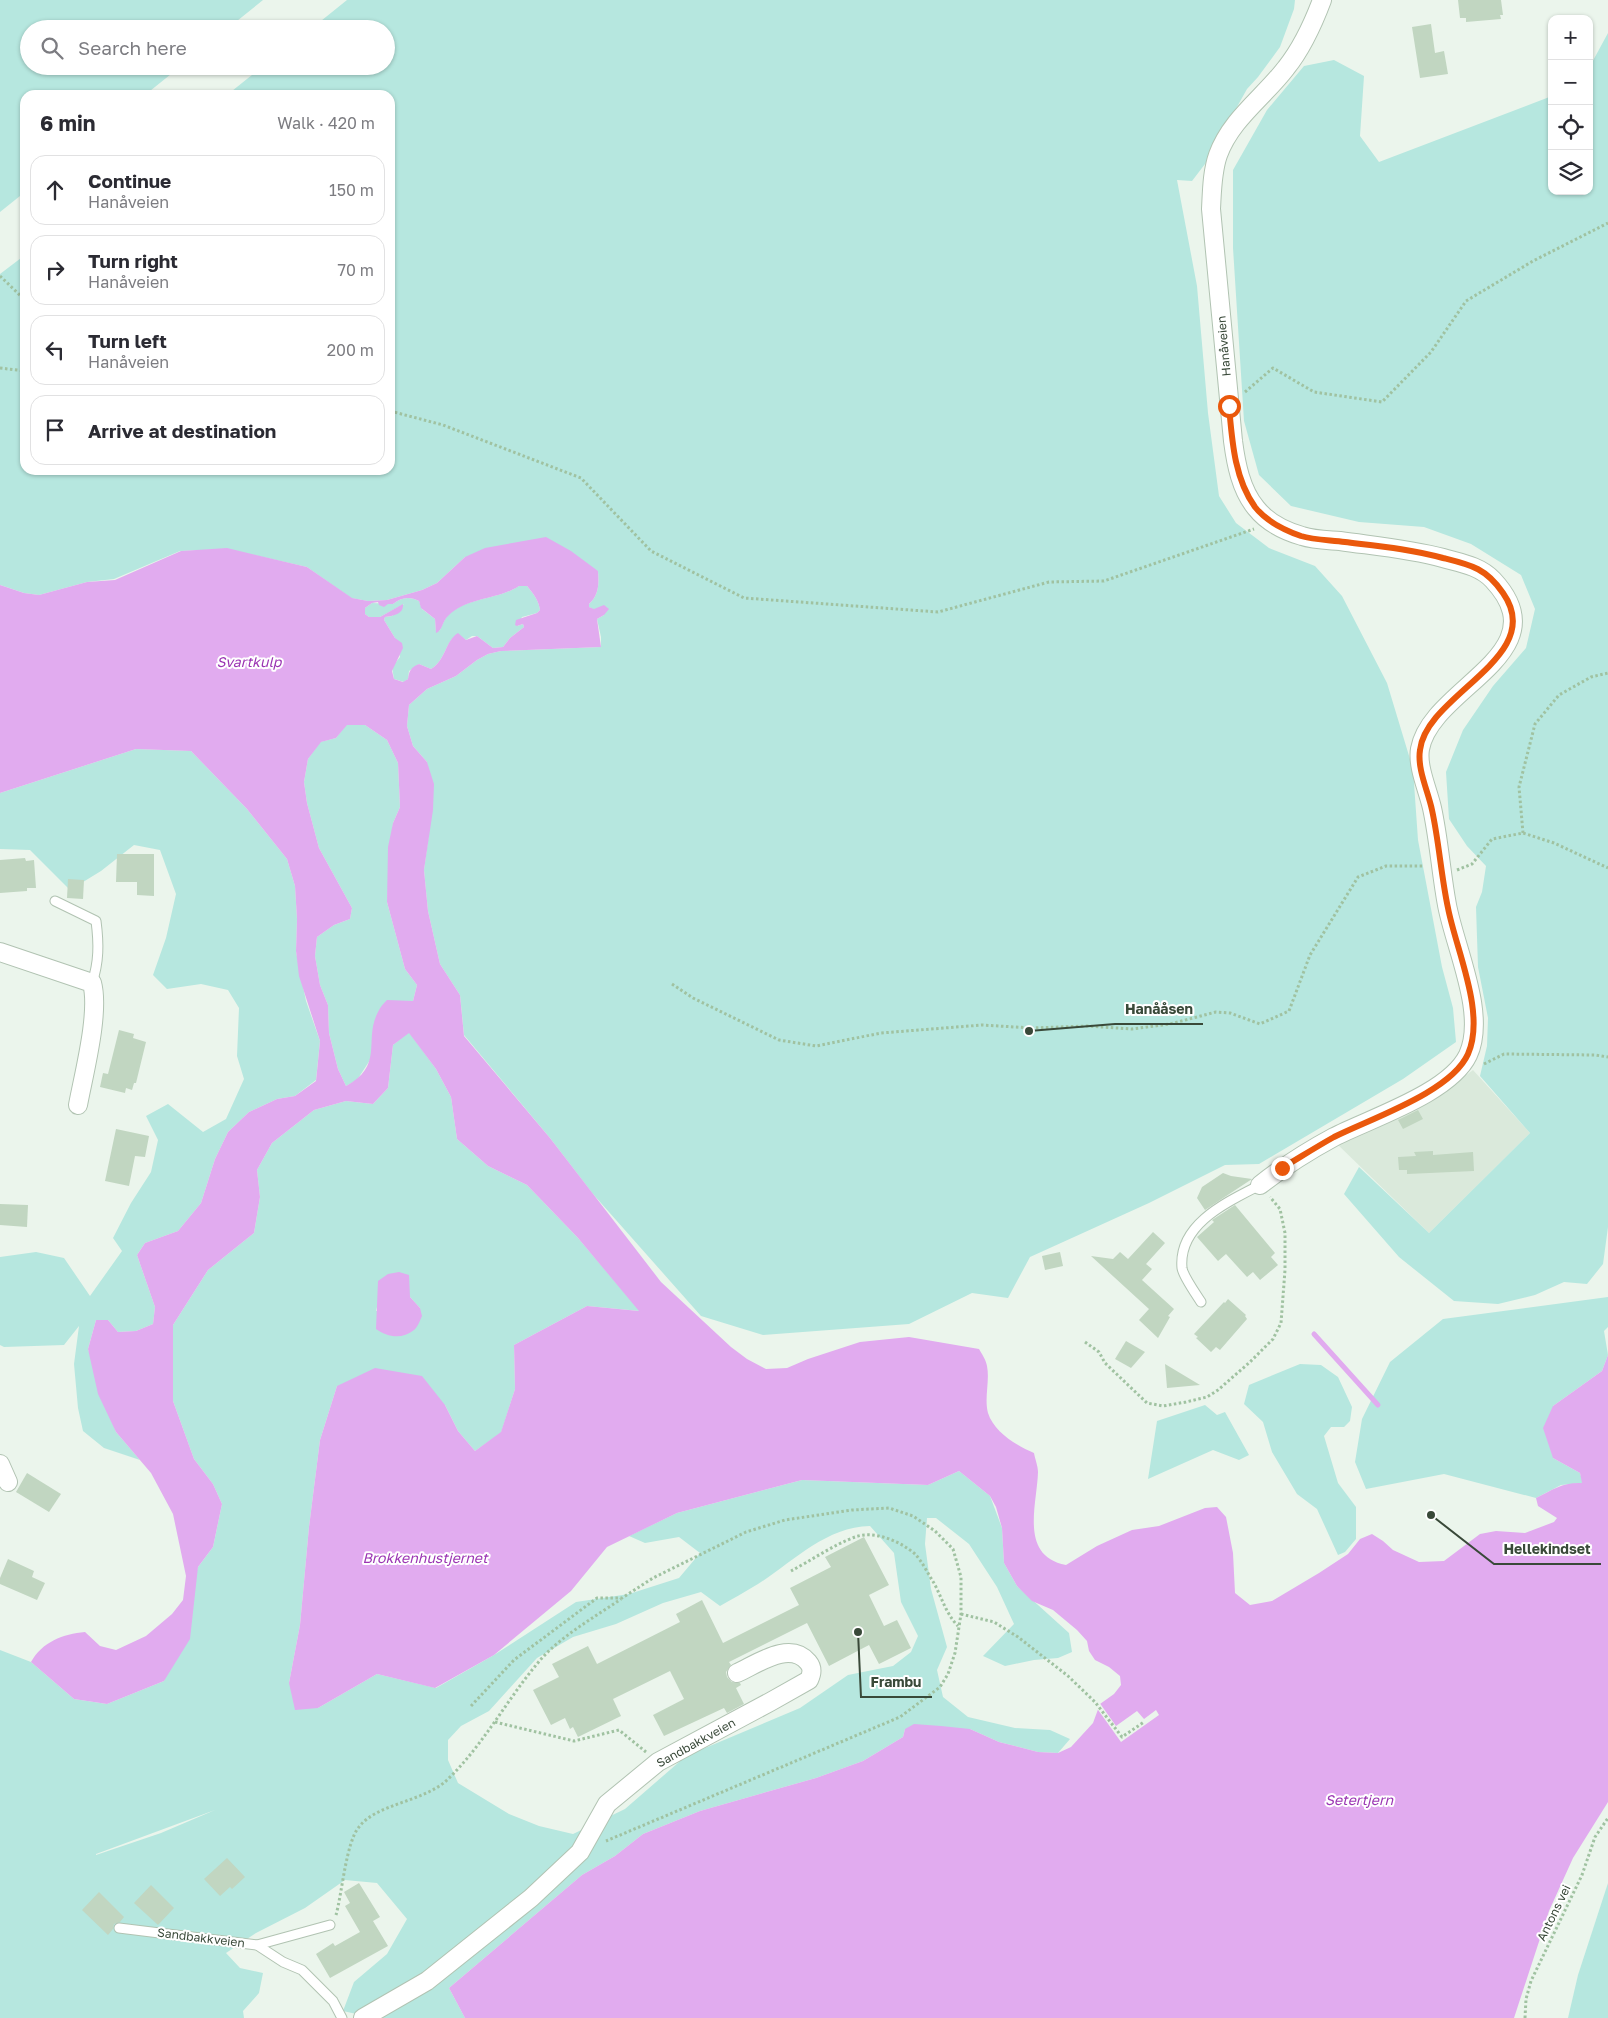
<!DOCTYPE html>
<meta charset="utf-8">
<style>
:root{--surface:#fff;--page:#f2f2f3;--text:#2b2b33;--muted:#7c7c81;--line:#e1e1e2}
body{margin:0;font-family:"Golos Text",sans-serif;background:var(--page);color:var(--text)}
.controls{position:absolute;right:15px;top:15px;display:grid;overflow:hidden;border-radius:10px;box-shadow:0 1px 4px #0004}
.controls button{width:45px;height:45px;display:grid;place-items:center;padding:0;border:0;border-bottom:1px solid var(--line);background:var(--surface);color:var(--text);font:25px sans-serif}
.stop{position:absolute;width:15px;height:15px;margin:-11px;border:4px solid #ea580c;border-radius:50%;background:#fff}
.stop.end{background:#ea580c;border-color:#fff;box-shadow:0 1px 5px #0008}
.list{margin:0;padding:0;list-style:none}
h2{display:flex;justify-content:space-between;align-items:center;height:65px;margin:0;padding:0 20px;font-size:21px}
h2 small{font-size:16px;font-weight:400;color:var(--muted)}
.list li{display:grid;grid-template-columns:32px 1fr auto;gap:15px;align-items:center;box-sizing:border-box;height:70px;margin:0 10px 10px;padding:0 10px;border:1px solid var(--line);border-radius:15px}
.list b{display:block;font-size:19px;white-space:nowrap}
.list p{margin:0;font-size:16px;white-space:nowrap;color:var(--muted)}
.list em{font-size:16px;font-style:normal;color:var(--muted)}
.icon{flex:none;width:28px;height:28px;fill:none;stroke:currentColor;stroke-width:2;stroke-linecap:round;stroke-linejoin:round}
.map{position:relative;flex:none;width:1608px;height:2018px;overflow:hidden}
.search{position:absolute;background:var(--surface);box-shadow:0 1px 4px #0004;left:20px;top:20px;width:375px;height:55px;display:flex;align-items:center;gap:12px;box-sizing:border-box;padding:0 18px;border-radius:28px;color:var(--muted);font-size:19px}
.panel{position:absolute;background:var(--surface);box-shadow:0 1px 4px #0004;left:20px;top:90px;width:375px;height:385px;border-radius:15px}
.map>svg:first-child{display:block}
.residential{fill:#dae9db}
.green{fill:#b6e7df;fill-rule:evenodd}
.water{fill:#e1abef;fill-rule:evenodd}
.pier{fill:#ebf5ec}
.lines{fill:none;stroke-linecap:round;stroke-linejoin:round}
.stream{stroke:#e1abef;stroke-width:5}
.building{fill:#c1d6c1}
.lane-casing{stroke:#b1c3b2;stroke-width:11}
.street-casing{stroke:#b1c3b2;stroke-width:20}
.path{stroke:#a0c2a1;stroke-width:3;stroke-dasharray:2.5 2.5;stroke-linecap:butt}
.lane{stroke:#fff;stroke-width:9}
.street{stroke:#fff;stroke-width:18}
.route{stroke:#ea580c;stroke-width:6}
.labels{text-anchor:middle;stroke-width:4;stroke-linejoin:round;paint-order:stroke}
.street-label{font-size:12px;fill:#394939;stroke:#fff}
.water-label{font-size:14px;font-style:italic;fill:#9b35b3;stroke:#fff}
.leader{fill:none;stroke:#394939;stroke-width:2}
.callout-dot{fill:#394939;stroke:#fff;stroke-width:2}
.callout-label{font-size:14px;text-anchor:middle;font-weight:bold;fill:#394939;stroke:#fff;stroke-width:4;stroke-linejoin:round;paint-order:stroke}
</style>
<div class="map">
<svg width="1608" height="2018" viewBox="0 0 1608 2018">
<rect width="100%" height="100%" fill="#ebf5ec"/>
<polygon class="residential" points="1473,1070 1530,1133 1429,1233 1336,1143 1452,1086"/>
<g class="green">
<polygon points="0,0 263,0 227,29 29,29 29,66 181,66 145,95 25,95 25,192 0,212"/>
<path d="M347,0H1295L1294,9L1280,47L1258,77L1247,89L1205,164L1192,181L1177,180L1197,286L1208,413L1219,496L1236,523L1269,548L1315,566L1342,596L1387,683L1413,769L1418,840L1442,967L1453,1008L1456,1042L1403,1079L1259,1164L1225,1165L1149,1203L1030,1257L1008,1298L972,1293L909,1324L763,1335L701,1316L593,1194L550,1138L464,1035L460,995L440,964L428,911L424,870L429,833L427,762L413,746L407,726L409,705L427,689L456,676L477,660L488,654L501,651L601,647V637L597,619L604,615L589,607V604C599,595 599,584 598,571L465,557L437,583L422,590L387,600L368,601L351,598L307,567L227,549L180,551L114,579L87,582L39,595L24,593L0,585V274L25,255V470H390V95H227L263,66H386V29H311Z"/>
<polygon points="1608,33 1608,1227 1603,1264 1587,1284 1564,1282 1535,1295 1498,1304 1454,1301 1399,1257 1344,1194 1359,1167 1429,1233 1530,1133 1480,1076 1487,1046 1488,1018 1478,967 1476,907 1482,892 1486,866 1467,846 1449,819 1446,772 1463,730 1493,686 1526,648 1535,609 1521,575 1471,544 1424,527 1359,522 1291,506 1259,475 1244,421 1233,248 1233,170 1267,110 1304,66 1334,60 1364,76 1360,136 1379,162 1552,96 1552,191 1589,191 1589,68"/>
<path d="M519,586H527C533,593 539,601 540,610L537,613L522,617L517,626L523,624L524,627L510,638L503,647L493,648L477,636H472L466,640L458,634C445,641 446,660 431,669L419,664L409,671L408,679L404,682L394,679L392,667L400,657L395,638L384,620L385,617L392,616L404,604L380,617H369L365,614V608L372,603L393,604C401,597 410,596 419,601L422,609L435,619L436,632L440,630C442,626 444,620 447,616C466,597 498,600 519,586Z"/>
<polygon points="346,725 365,725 387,740 398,763 400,807 393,823 387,902 405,969 417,985 413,1001 401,1001 373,1029 372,1057 357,1080 346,1086 338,1069 329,1033 328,1005 320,985 315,956 317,937 334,925 350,919 352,908 319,848 307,803 304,782 308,759 320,742 336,738"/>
<polygon points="136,749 191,751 247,809 287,859 295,886 297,919 296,952 306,1001 320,1041 316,1080 295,1096 277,1099 249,1112 228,1132 215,1159 201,1203 178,1231 145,1243 137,1255 155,1307 153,1324 136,1331 118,1332 108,1320 96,1320 88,1349 116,1432 140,1460 104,1448 83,1431 78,1408 74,1364 79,1326 64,1345 4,1347 0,1345 0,1257 36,1252 64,1258 90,1296 122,1251 113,1238 131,1203 151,1172 158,1140 146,1116 168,1104 203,1132 226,1119 244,1079 237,1056 239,1008 228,990 201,984 167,989 153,975 166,938 176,894 160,850 134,845 101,871 70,890 30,850 0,849 0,793"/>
<path d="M409,1032L436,1069L451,1097L457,1139L488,1166L527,1185L578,1238L640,1311L587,1306L514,1345L515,1389L501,1433L475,1451L458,1431L445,1405L337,1386L320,1440L309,1527L300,1625L289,1683L318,1708L377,1674L436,1688L494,1655L576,1602L629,1594L679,1578L700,1553L679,1537L645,1543L629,1536L677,1513L802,1480L928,1485L959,1471L990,1496L1002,1528L1004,1563L1017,1586L1069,1633L1072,1652L1058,1658L1034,1660L1005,1666L983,1656L1014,1624L997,1587L969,1544L936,1518H927L925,1544L931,1589L947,1647L937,1670L943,1697L968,1717L1015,1728L1050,1730L1070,1739L1058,1753L1038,1752L999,1742L970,1729H905L903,1737L863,1761L816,1778L700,1811L643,1834L615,1856L582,1875L449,1988L465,2018H374L343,2011L354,1982L387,1954L407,1919L377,1883L345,1880L305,1908L256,1933L226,1953L240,1968L263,1973L259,1993L243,2011L244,2018H0V1650L31,1662L74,1699L107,1704L164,1681L198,1567L213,1547L222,1504L213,1484L194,1459L173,1401V1325L208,1270L254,1233L260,1197L257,1170L272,1143L314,1110L346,1101L373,1104L388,1088L393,1045ZM410,1297L420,1308L376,1311L378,1303ZM870,1526L894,1553L901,1602L918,1636L911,1652L893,1666L848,1675L800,1708L686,1756L625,1809L573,1834L539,1826L509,1814L458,1783L448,1760V1740L461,1726L489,1711L537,1658L573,1637L616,1624L663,1603L701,1592L720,1606C732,1599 745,1592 758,1584C793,1562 825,1527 870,1526ZM215,1810L161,1833L96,1855V1854Z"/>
<polygon points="1608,1297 1608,1327 1604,1331 1608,1355 1602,1371 1553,1406 1553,1458 1580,1473 1583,1483 1561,1485 1536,1498 1444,1474 1366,1489 1355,1462 1362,1419 1390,1362 1443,1319"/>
<polygon points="1300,1364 1321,1365 1338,1377 1352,1407 1350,1421 1344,1427 1331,1427 1324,1436 1338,1483 1356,1507 1356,1539 1345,1552 1338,1555 1317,1509 1297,1494 1272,1452 1263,1422 1244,1404 1249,1385"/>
<polygon points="1205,1405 1217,1415 1225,1412 1249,1455 1239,1460 1213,1450 1148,1479 1157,1421"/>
<polygon points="1608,1883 1608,2018 1568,2018 1578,1975"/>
</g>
<g class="water">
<path d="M546,537L571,551L598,571C599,584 599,595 589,604V607L594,609L604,605L609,609L604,615L597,619L601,647L501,651L488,654L477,660L456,676L427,689L409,705L407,726L413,746L427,762L434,784L433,810L424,870L428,911L440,964L460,995L464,1036L550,1138L661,1282L731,1347L747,1359L766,1369L787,1368L808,1359L860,1342L909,1337L979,1349C982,1354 986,1360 987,1366C990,1381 984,1398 988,1413C994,1432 1017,1446 1034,1453C1035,1459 1038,1466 1038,1472C1037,1505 1019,1556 1066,1565L1097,1546L1132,1530L1159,1526L1205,1508L1217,1507L1226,1517L1233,1553L1235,1593L1250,1605L1272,1601L1319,1573L1348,1554L1360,1539L1372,1534L1383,1541L1393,1550L1419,1562L1444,1561L1480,1534L1496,1531L1525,1533L1554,1522L1557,1518L1538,1506L1536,1498C1554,1489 1563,1482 1582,1483L1580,1473L1553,1458L1543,1428L1553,1406L1602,1371L1608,1355V1802L1573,1858L1549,1911L1514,2018H465L449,1988L582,1875L615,1856L643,1834L700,1811L816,1778L863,1761L903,1737L905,1729L914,1724L941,1726L970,1729L999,1742L1038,1752L1058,1753L1071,1747L1093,1723L1100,1704L1114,1694L1121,1685L1120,1676L1109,1667L1095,1660L1089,1651L1087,1641L1077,1630L1053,1610L1032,1601L1017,1586L1004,1563L1002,1528L996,1507L990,1496L959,1471L928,1485L802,1480L677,1513L607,1547L571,1591L494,1655L435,1688L377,1674L318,1708L295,1710L289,1683L300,1625L309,1527L320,1440L337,1386L375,1368L422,1376L445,1405L458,1431L475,1451L501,1432L515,1389L514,1345L587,1306L639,1311L578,1238L527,1185L488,1166L457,1139L451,1097L436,1069L409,1033L393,1045L388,1088L373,1104L346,1101L314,1110L272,1143L257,1170L260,1197L254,1233L208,1270L173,1325V1401L194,1459L213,1484L222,1504L213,1547L198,1567L190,1639L164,1681L107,1704L74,1699L31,1662C42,1642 63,1634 85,1632L100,1646L116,1650L146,1636L172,1614L183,1600L186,1576L173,1514L151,1473L116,1432L98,1394L88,1349L96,1320H108L118,1332L136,1331L153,1324L155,1307L137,1255L145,1243L178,1231L201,1203L215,1159L228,1132L249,1112L277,1099L295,1096L316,1081L320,1041L299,976L296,951L297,919L295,886L287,859L247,809L191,751L136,749L0,793V585L24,593L39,595L87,582L115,580L181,551L227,548L307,567L352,598L368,601L387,600L422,590L437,583L465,557L485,548ZM519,586H527C533,593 539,601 540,610L537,613L516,620L515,625L517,626L523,624L524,627L510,638L503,647L493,648L477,636L466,640L458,633C445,641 446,660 431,669L419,664C411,667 409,671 408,679L403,682L394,679L392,671L403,648L402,643L395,638L384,620L385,617C394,616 404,614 403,604L380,617H369L365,614V608L372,603L378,602L379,605L384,607L388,604H393C401,597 410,596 419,601L421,608L435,619L436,633L438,632C443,628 443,620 448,616C467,597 498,600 519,586ZM347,725H365L387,740L398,763L400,807L393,823L388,847L387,902L405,969L417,985L413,1001L387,1000C384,1003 380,1007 378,1012C363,1040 385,1065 346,1086L338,1069L329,1033L328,1005L320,985L315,956L317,937L334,925L350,919L352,908L319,848L307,803L304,782L308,759L321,742L336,738Z"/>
<path d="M399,1272L409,1275L410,1297L420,1308L422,1316C420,1320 418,1327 414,1330C402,1340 387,1337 376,1329L378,1281L388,1274Z"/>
</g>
<polygon class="pier" points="1099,1702 1116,1726 1137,1711 1144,1719 1156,1710 1159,1715 1121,1742 1096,1707"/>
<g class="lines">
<polyline class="stream" points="1314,1334 1378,1405"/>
</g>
<g class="building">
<polygon points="1458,0 1501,0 1503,15 1500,15 1501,19 1466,22 1466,18 1460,18"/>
<polygon points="1431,24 1435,53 1444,51 1448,74 1420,78 1412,27"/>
<polygon points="117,854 154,854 154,896 137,895 137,882 116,882"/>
<polygon points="25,858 26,861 34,860 36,888 27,888 27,891 0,893 0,860"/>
<polygon points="68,879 84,880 83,899 67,898"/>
<polygon points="119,1030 134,1034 133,1038 146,1042 136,1083 134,1083 132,1090 126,1088 125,1093 100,1087 103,1073 108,1074"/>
<polygon points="1418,1110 1423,1119 1403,1129 1398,1120"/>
<polygon points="116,1129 149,1136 145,1157 135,1156 129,1186 105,1181"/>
<polygon points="1433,1151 1433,1155 1473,1152 1474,1171 1407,1174 1407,1170 1399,1170 1398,1157 1416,1156 1414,1152"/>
<polygon points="1223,1173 1231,1176 1252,1179 1205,1210 1197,1198 1202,1187"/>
<polygon points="0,1204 28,1205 27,1227 0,1225"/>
<polygon points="1235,1205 1275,1253 1271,1257 1278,1265 1260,1280 1253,1272 1247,1277 1226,1254 1218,1261 1197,1237 1214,1222 1212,1220"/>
<polygon points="1153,1232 1165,1243 1146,1264 1152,1269 1142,1280 1174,1309 1168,1316 1170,1317 1158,1338 1139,1320 1149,1309 1091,1256 1113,1259 1120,1252 1128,1259"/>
<polygon points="1060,1252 1063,1266 1045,1270 1042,1256"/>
<polygon points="1228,1299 1246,1315 1245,1316 1247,1319 1220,1350 1216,1347 1211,1352 1196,1338 1198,1337 1194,1334 1224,1302 1225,1303"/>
<polygon points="1126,1341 1145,1352 1131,1368 1115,1359"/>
<polygon points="1165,1364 1200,1385 1167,1388"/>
<polygon points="27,1473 61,1494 49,1512 16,1492"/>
<polygon points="864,1537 889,1585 869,1595 884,1626 897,1620 911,1648 879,1664 869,1645 829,1666 807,1623 729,1662 731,1665 726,1672 727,1677 732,1682 740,1683 741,1685 736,1688 744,1704 727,1713 724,1708 664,1736 653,1715 684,1699 670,1671 613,1699 621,1716 578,1737 573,1727 570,1729 565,1718 551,1725 533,1690 559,1677 552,1664 588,1646 597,1664 680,1622 676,1614 702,1600 723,1643 799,1605 790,1588 831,1567 825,1557"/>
<polygon points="8,1559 34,1571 32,1577 45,1583 37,1600 0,1584 0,1578"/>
<polygon points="227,1858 245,1877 232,1889 230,1887 220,1896 204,1879"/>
<polygon points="359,1883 380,1917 373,1921 388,1946 330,1978 316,1954 333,1943 335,1946 360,1932 345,1906 350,1903 344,1892"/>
<polygon points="151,1885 174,1908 158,1925 134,1903"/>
<polygon points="99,1892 124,1917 120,1922 114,1924 113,1929 108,1935 82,1910"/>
</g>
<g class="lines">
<defs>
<g id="lane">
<path d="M55,901L96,921C99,944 99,962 92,983"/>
<path d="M1201,1302C1196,1294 1183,1276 1182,1268C1178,1224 1227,1202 1260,1185"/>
<polyline points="119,1928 257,1945 283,1962 302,1970 333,2001 342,2018"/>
<polyline points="257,1945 330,1925"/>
</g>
<g id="street">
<path d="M0,952L92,983C100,1012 84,1073 78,1105"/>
<path d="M1260,1185C1283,1167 1308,1151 1334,1137C1371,1118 1450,1093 1468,1055C1487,1014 1455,948 1447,905C1441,873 1439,840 1432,808C1428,790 1417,767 1420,749C1431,687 1562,654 1493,580C1480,566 1461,563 1443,558C1410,549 1375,546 1340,541C1328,540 1314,540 1302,536C1285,531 1267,522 1256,508C1241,490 1236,464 1233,441L1211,209C1212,191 1212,172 1218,155C1231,119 1264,97 1286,68C1302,48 1313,24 1322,0"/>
<polyline points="0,1464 8,1482"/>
<path d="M363,2018L427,1981L531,1898L580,1852L607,1804L658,1762L770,1702L809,1680C812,1673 813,1668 808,1662C790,1640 757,1664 737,1673"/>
</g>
</defs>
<use href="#lane" class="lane-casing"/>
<use href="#street" class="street-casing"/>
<g class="path">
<polyline points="0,276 25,300"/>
<polyline points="0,368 25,371"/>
<polyline points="1245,392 1273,368 1314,392 1382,402 1431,352 1466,301 1533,261 1608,223"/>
<polyline points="390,411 443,425 581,478 651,551 744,598 938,612 1049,582 1104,581 1254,529"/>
<polyline points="1523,833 1519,787 1535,724 1559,695 1591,677 1608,673"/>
<polyline points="1457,870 1472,864 1492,839 1523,833 1554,843 1608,868"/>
<polyline points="672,984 693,998 779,1040 816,1046 881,1033 982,1025 1032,1028 1087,1026 1132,1029 1170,1024 1216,1012 1230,1013 1260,1024 1289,1011 1310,955 1358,877 1386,866 1424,866"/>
<polyline points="1484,1064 1504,1054 1595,1055 1608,1057"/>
<polyline points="1085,1342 1099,1352 1105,1363 1147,1403 1163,1406 1186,1402 1207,1397 1218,1390 1250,1362 1273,1339 1281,1323 1285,1270 1285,1233 1280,1209 1270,1197"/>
<path d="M791,1571C810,1561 835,1544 855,1537C874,1530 900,1541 915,1554C922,1561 928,1574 934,1583C942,1598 946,1614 958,1626"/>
<polyline points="961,1614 994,1622 1018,1637 1068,1676 1095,1702 1122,1737 1144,1722"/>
<polyline points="471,1706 514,1660 597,1598 622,1598 653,1578 746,1532 785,1520 852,1510 889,1508 913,1516 935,1531 953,1549 961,1577 961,1614 955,1653 948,1674 940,1687 900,1717 606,1841"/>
<polyline points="495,1722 574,1741 619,1730 646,1752"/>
<path d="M336,1915C342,1894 346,1842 359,1827C376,1804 422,1802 446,1781C484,1745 508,1697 542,1658C564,1634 595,1617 621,1599"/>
<polyline points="1525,2018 1526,1999 1531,1981 1582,1875 1595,1837 1608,1818"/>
</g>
<use href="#lane" class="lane"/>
<use href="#street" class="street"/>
</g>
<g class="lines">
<path class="route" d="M1229,406C1232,439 1234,478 1255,507C1266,521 1284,530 1301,536C1314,540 1330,540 1345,542C1378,546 1411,549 1443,558C1471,565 1486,568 1503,593C1548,657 1426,694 1420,750C1417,769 1428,791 1432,810C1439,842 1441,875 1448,908C1456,950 1486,1013 1468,1054C1451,1092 1372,1118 1334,1137C1316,1147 1299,1158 1282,1168"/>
</g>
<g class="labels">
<g class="street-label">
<text transform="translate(1224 346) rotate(-95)" y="4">Hanåveien</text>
<text transform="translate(696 1743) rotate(-29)" y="4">Sandbakkveien</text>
<text transform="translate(1554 1913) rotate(-64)" y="4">Antons vei</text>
<text transform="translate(201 1938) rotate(7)" y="4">Sandbakkveien</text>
</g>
<g class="water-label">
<text x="249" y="667">Svartkulp</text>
<text x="425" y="1563">Brokkenhustjernet</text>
<text x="1359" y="1805">Setertjern</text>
</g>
</g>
<path class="leader" d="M1029 1031L1115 1024H1203M1431 1515L1494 1564H1601M858 1632L861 1697H932"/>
<g class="callout-dot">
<circle cx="1029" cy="1031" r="5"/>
<circle cx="1431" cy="1515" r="5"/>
<circle cx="858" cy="1632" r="5"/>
</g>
<g class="callout-label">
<text x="1159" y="1014">Hanååsen</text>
<text x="1547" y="1554">Hellekindset</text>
<text x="896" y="1687">Frambu</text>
</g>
</svg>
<div class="controls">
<button>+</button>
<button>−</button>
<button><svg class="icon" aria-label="locate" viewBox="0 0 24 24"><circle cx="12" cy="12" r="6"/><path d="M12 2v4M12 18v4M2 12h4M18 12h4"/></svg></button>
<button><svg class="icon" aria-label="layers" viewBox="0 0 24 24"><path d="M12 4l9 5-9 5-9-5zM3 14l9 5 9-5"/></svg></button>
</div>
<div class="stop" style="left:1229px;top:406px"></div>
<div class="stop end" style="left:1282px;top:1168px"></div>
<div class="search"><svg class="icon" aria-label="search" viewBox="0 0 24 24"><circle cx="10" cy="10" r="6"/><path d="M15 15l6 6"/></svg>Search here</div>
<section class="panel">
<h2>6 min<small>Walk · 420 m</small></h2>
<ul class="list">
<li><svg class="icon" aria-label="ahead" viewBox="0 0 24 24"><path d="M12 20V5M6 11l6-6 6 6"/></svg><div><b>Continue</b><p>Hanåveien</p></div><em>150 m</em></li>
<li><svg class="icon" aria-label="right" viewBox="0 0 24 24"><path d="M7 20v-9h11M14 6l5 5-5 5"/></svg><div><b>Turn right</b><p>Hanåveien</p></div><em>70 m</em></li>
<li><svg class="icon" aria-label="left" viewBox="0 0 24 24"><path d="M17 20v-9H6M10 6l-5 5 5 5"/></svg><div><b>Turn left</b><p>Hanåveien</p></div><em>200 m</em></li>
<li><svg class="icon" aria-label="arrive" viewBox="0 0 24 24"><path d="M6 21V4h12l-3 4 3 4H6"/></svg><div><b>Arrive at destination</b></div></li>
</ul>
</section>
</div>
